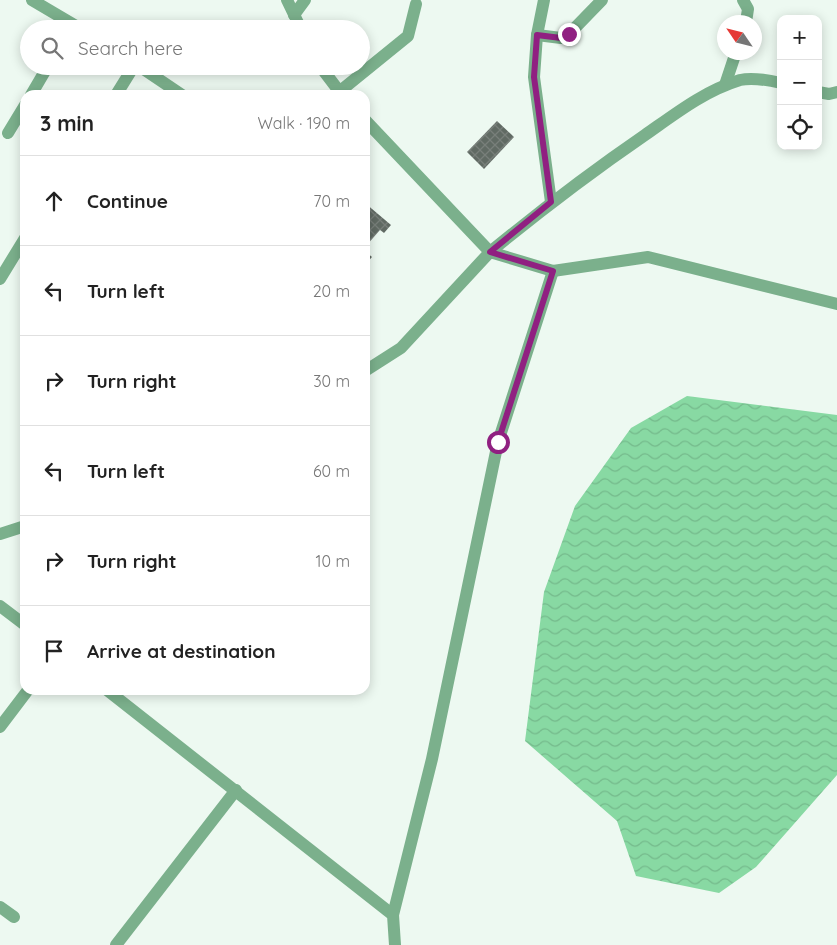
<!DOCTYPE html>
<meta charset="utf-8">
<style>
:root{--surface:#fff;--page:#f6f6f6;--text:#222;--muted:#767676;--line:#e0e0e0}
body{margin:0;font-family:Quicksand,sans-serif;background:var(--page);color:var(--text)}
.controls{position:absolute;right:15px;top:15px;display:grid;overflow:hidden;border-radius:10px;box-shadow:0 2px 12px #0003}
.controls button{width:45px;height:45px;display:grid;place-items:center;padding:0;border:0;border-bottom:1px solid var(--line);background:var(--surface);color:var(--text);font:25px sans-serif}
.compass{position:absolute;left:717px;top:15px;width:45px;height:45px;border-radius:50%;background:var(--surface);box-shadow:0 2px 12px #0003;rotate:305deg}
.stop{position:absolute;width:15px;height:15px;margin:-11px;border:4px solid #902081;border-radius:50%;background:#fff}
.stop.end{background:#902081;border-color:#fff;box-shadow:0 1px 5px #0008}
.list{margin:0;padding:0;list-style:none}
h2{display:flex;justify-content:space-between;align-items:center;height:65px;margin:0;padding:0 20px;font-size:21px}
h2 small{font-size:16px;font-weight:400;color:var(--muted)}
.list li{display:grid;grid-template-columns:32px 1fr auto;gap:15px;align-items:center;box-sizing:border-box;height:90px;padding:0 20px;border-top:1px solid var(--line)}
.list b{display:block;font-size:19px;white-space:nowrap}
.list em{font-size:16px;font-style:normal;color:var(--muted)}
.icon{flex:none;width:28px;height:28px;fill:none;stroke:currentColor;stroke-width:2;stroke-linecap:round;stroke-linejoin:round}
.map{position:relative;flex:none;width:837px;height:945px;overflow:hidden}
.search{position:absolute;background:var(--surface);box-shadow:0 2px 12px #0003;left:20px;top:20px;width:350px;height:55px;display:flex;align-items:center;gap:12px;box-sizing:border-box;padding:0 18px;border-radius:28px;color:var(--muted);font-size:19px}
.panel{position:absolute;background:var(--surface);box-shadow:0 2px 12px #0003;left:20px;top:90px;width:350px;height:605px;border-radius:15px}
.map>svg:first-child{display:block}
.water{fill:url(#water-waves)}
.building{fill:url(#building-cross-hatch)}
.lines{fill:none;stroke-linecap:round;stroke-linejoin:round}
.minor{stroke:#7bb08c;stroke-width:12}
.route{stroke:#902081;stroke-width:6}
</style>
<div class="map">
<svg width="837" height="945" viewBox="0 0 837 945">
<defs>
<pattern id="water-waves" width="16" height="10" patternUnits="userSpaceOnUse" patternTransform="scale(1.25)"><rect width="16" height="10" fill="#88d9a3"/><path d="M0 5q4-4 8 0t8 0" fill="none" stroke="#75ba8c"/></pattern>
<pattern id="building-cross-hatch" width="8" height="8" patternUnits="userSpaceOnUse" patternTransform="scale(1.25)"><rect width="8" height="8" fill="#606a63"/><path d="M0 0l8 8M0 8l8-8" fill="none" stroke="#787f7a"/></pattern>
</defs>
<rect width="100%" height="100%" fill="#edf9f1"/>
<polygon class="water" points="687,396 837,415 837,775 756,867 719,893 636,876 617,821 525,741 544,592 575,506 631,428"/>
<g class="building">
<polygon points="497,121 514,137 484,169 467,152"/>
<polygon points="365,203 391,225 384,233 380,230 365,247"/>
<polygon points="365,251 372,257 365,265"/>
</g>
<g class="lines">
<g class="minor">
<polyline points="32,0 81,29"/>
<polyline points="287,0 301,29"/>
<polyline points="544,0 537,35 534,77 551,202"/>
<polyline points="743,0 748,9 746,22"/>
<polyline points="294,15 305,0"/>
<polyline points="537,35 561,38 569,34 602,0"/>
<polyline points="139,66 182,95"/>
<polyline points="320,66 342,95"/>
<polyline points="725,85 736,52"/>
<polyline points="339,92 408,36 416,4"/>
<polyline points="818,92 829,94 837,92"/>
<polyline points="31,95 48,66"/>
<polyline points="116,95 134,66"/>
<path d="M365,120L490,252C540,211 591,172 645,135C675,114 704,91 740,80C753,77 768,80 781,83"/>
<polyline points="8,133 25,105"/>
<polyline points="0,279 25,238"/>
<polyline points="365,371 401,348 490,252 553,271 648,257 837,304"/>
<polyline points="0,534 25,526"/>
<polyline points="0,606 25,625"/>
<polyline points="107,690 393,915 395,945"/>
<polyline points="0,727 28,690"/>
<polyline points="0,907 14,917"/>
<polyline points="393,915 432,759 498,442 553,271"/>
<polyline points="116,945 236,790"/>
</g>
</g>
<g class="lines">
<polyline class="route" points="498,442 553,271 490,252 551,202 534,77 537,35 561,38 569,34"/>
</g>
</svg>
<div class="controls">
<button>+</button>
<button>−</button>
<button><svg class="icon" aria-label="locate" viewBox="0 0 24 24"><circle cx="12" cy="12" r="6"/><path d="M12 2v4M12 18v4M2 12h4M18 12h4"/></svg></button>
</div>
<svg class="compass" viewBox="-18 -18 36 36"><path d="M0-13l5 13h-10z" fill="#e53935"/><path d="M0 13l5-13h-10z" fill="#767676"/></svg>
<div class="stop" style="left:498px;top:442px"></div>
<div class="stop end" style="left:569px;top:34px"></div>
<div class="search"><svg class="icon" aria-label="search" viewBox="0 0 24 24"><circle cx="10" cy="10" r="6"/><path d="M15 15l6 6"/></svg>Search here</div>
<section class="panel">
<h2>3 min<small>Walk · 190 m</small></h2>
<ul class="list">
<li><svg class="icon" aria-label="ahead" viewBox="0 0 24 24"><path d="M12 20V5M6 11l6-6 6 6"/></svg><div><b>Continue</b></div><em>70 m</em></li>
<li><svg class="icon" aria-label="left" viewBox="0 0 24 24"><path d="M17 20v-9H6M10 6l-5 5 5 5"/></svg><div><b>Turn left</b></div><em>20 m</em></li>
<li><svg class="icon" aria-label="right" viewBox="0 0 24 24"><path d="M7 20v-9h11M14 6l5 5-5 5"/></svg><div><b>Turn right</b></div><em>30 m</em></li>
<li><svg class="icon" aria-label="left" viewBox="0 0 24 24"><path d="M17 20v-9H6M10 6l-5 5 5 5"/></svg><div><b>Turn left</b></div><em>60 m</em></li>
<li><svg class="icon" aria-label="right" viewBox="0 0 24 24"><path d="M7 20v-9h11M14 6l5 5-5 5"/></svg><div><b>Turn right</b></div><em>10 m</em></li>
<li><svg class="icon" aria-label="arrive" viewBox="0 0 24 24"><path d="M6 21V4h12l-3 4 3 4H6"/></svg><div><b>Arrive at destination</b></div></li>
</ul>
</section>
</div>
